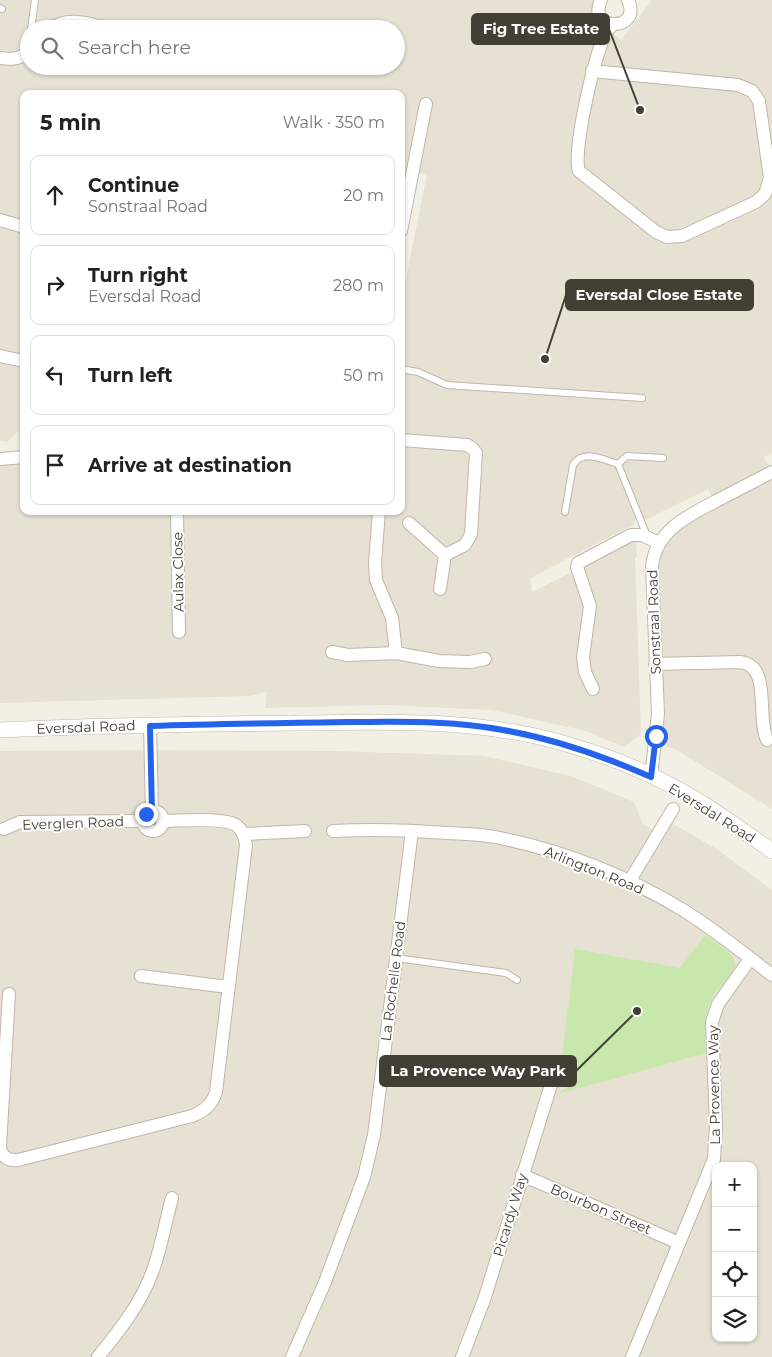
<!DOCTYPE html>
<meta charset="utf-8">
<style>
:root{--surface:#fff;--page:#f2f2f2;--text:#222;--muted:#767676;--line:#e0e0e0}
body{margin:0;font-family:Montserrat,sans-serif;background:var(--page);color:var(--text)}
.controls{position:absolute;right:15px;bottom:15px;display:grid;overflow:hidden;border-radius:10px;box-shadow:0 1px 4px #0004}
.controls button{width:45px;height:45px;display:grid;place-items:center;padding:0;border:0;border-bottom:1px solid var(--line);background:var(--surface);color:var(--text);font:25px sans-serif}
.stop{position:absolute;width:15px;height:15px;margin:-11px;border:4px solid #2563eb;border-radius:50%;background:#fff}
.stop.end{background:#2563eb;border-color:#fff;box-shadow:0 1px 5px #0008}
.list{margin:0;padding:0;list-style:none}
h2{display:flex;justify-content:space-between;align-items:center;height:65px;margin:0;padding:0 20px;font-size:21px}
h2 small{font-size:16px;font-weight:400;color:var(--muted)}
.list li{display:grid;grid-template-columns:32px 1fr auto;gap:15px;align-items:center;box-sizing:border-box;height:80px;margin:0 10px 10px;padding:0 10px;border:1px solid var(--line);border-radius:10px}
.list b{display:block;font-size:19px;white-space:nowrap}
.list p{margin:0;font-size:16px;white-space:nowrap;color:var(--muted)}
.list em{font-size:16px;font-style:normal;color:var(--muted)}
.icon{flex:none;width:28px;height:28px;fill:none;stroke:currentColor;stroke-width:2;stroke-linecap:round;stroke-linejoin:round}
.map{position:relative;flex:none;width:772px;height:1357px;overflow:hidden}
.search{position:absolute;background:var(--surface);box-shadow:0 1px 4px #0004;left:20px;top:20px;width:385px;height:55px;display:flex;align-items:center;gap:12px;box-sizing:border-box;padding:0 18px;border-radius:28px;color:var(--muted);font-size:19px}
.panel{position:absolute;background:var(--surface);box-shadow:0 1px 4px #0004;left:20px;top:90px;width:385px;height:425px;border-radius:10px}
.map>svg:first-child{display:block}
.residential{fill:#e6e1d2;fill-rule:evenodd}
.green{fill:#c8e7ac}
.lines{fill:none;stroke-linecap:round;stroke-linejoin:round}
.service-casing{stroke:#beb7a7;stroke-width:8}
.minor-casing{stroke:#beb7a7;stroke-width:14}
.tertiary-casing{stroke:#beb7a7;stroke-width:16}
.service{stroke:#fff;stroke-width:6}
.minor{stroke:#fff;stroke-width:12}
.tertiary{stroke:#fff;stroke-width:15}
.route{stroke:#2563eb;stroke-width:6}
.labels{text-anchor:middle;stroke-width:4;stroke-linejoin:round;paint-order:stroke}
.street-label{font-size:14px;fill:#443f34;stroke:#fff}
.leader{fill:none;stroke:#443f34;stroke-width:2}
.callout-dot{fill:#443f34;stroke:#fff;stroke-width:2}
.callout{fill:#443f34;stroke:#443f34;stroke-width:2}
.callout-label{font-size:15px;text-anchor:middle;font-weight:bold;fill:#fff}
</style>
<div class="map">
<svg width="772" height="1357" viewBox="0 0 772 1357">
<rect width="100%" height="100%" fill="#f2efe4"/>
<g class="residential">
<path d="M0,0H594L592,10L595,11L596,20L621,40L652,0H772V453L764,457L772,471V809L677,750L654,741L658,543L714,501L708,489L645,520L643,516L634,520L635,524L631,526L530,578L532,592L636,540L637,557H635L641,734L624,747L586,731L492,710L385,705L265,708L267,692L249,696L0,703V459L24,457V511H401V304L427,174L414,172L401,233V94H24V433L17,432L7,442L0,441ZM29,29H396V66H29Z"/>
<path d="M142,750L336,751L484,756L571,776L634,802L643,824L658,833L666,820L715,848L772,890V1357H0V751ZM716,1166H753V1338H716Z"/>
</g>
<path class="green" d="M705,935C712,940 732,953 734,960C738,973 719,986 713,996C703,1013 705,1034 706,1053L558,1094L572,1083L578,1074L575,1065L562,1059L575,949L680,968Z"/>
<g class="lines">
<defs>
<g id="service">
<polyline points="0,8 2,9"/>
<polyline points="31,29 35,0"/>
<polyline points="401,369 418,372 447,385 642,398"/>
<polyline points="618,464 627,456 663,458"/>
<path d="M565,512L573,465C583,448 604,460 618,464L647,536"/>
<polyline points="396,958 506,973 517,980"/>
</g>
<g id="minor">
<path d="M601,0C586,32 643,32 628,0"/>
<path d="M51,29C68,15 92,25 112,29"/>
<path d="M0,58C12,60 19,59 29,52"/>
<path d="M592,71L738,85L752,91L759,101L770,178L765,194L756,202L682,236L667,237L656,232L579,171C572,153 595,51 606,33C607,30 611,27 613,24"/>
<polyline points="0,220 24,227"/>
<polyline points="401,231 426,104"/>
<polyline points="0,356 24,361"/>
<polyline points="401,440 467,445 472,448 476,453 471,534 465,545 445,555 409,523"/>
<polyline points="0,459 24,457"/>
<polyline points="177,511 179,632"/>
<polyline points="379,511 375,563 376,580 392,618 396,653"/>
<polyline points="440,589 445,555"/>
<polyline points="332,652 348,655 396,653 439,661 470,662 485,659"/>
<path d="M655,664L740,662C772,665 756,716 767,740"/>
<polyline points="593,689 585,672 583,657 590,606 577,567 578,563 631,535 642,535 659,543"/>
<polyline points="150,725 152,812"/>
<path d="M651,777L658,714L652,567C655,530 691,514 720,499C737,490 755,481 772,472"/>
<circle cx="153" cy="821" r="10"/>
<polyline points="4,829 20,822 143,821"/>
<path d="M333,831C371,829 408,830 447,833C464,834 482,834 500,838C563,851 627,876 683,910C714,929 743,953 772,975"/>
<polyline points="244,834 305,831"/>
<polyline points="629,882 673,809"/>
<polyline points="141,976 228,987"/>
<path d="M9,994L0,1146C1,1157 9,1161 18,1160L192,1116C204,1111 212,1105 216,1092L246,845C245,837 243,830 236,825C224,817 178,821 162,821"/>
<polyline points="522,1175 679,1243"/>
<path d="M98,1357C119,1331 140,1305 152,1273C161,1249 165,1223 172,1198"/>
<polyline points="292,1357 325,1282 364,1177 374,1135 412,831"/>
<polyline points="462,1357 484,1300 555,1072"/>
<polyline points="632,1357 714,1159 716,1125 712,1022 718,1004 750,959"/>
</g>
<path id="tertiary" d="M0,730C99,725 199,724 298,723C388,722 478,718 566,744C612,757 662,778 702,803C726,818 749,835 772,851"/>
</defs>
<use href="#service" class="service-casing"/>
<use href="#minor" class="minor-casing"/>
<use href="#tertiary" class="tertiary-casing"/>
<use href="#service" class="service"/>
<use href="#minor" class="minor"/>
<use href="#tertiary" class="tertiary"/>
</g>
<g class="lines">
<path class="route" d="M146,814L152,812L150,726C216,724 282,723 348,722C399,722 452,720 503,730C555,739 603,756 651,777L656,736"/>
</g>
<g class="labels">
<g class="street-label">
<text transform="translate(178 572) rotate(-91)" y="5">Aulax Close</text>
<text transform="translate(654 622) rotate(-92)" y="5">Sonstraal Road</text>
<text transform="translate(86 727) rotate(-2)" y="5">Eversdal Road</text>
<text transform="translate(712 813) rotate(32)" y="5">Eversdal Road</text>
<text transform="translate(73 823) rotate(-2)" y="5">Everglen Road</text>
<text transform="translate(594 870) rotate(22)" y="5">Arlington Road</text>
<text transform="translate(393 981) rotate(-83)" y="5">La Rochelle Road</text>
<text transform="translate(714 1085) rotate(-91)" y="5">La Provence Way</text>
<text transform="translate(601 1209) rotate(23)" y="5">Bourbon Street</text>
<text transform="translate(510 1215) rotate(-73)" y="5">Picardy Way</text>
</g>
</g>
<path class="leader" d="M640 110L609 29M545 359L566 295M637 1011L576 1071"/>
<g class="callout-dot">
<circle cx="640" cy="110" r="5"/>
<circle cx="545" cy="359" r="5"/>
<circle cx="637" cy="1011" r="5"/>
</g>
<g class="callout">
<rect x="472" y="14" width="137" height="30" rx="5"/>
<rect x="566" y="280" width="187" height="30" rx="5"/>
<rect x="380" y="1056" width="196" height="30" rx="5"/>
</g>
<g class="callout-label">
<text x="541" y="34">Fig Tree Estate</text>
<text x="659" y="300">Eversdal Close Estate</text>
<text x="478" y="1076">La Provence Way Park</text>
</g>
</svg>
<div class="controls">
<button>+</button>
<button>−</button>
<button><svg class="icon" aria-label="locate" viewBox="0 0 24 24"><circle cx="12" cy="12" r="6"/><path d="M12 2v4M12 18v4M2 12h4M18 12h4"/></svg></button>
<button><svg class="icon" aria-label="layers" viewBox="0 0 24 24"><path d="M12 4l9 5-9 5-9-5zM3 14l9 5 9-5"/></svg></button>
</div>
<div class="stop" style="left:656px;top:736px"></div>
<div class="stop end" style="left:146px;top:814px"></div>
<div class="search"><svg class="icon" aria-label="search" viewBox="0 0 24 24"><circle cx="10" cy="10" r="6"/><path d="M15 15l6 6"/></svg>Search here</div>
<section class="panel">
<h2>5 min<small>Walk · 350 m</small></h2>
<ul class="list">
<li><svg class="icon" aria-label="ahead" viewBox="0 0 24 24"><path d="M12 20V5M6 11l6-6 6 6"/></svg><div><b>Continue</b><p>Sonstraal Road</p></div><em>20 m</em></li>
<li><svg class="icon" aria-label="right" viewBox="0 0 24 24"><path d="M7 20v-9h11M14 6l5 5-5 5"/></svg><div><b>Turn right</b><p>Eversdal Road</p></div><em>280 m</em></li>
<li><svg class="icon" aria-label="left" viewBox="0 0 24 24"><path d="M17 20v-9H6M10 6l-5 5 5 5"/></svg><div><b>Turn left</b></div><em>50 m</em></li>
<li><svg class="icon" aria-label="arrive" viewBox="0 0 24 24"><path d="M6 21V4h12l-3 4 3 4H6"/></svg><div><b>Arrive at destination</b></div></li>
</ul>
</section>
</div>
